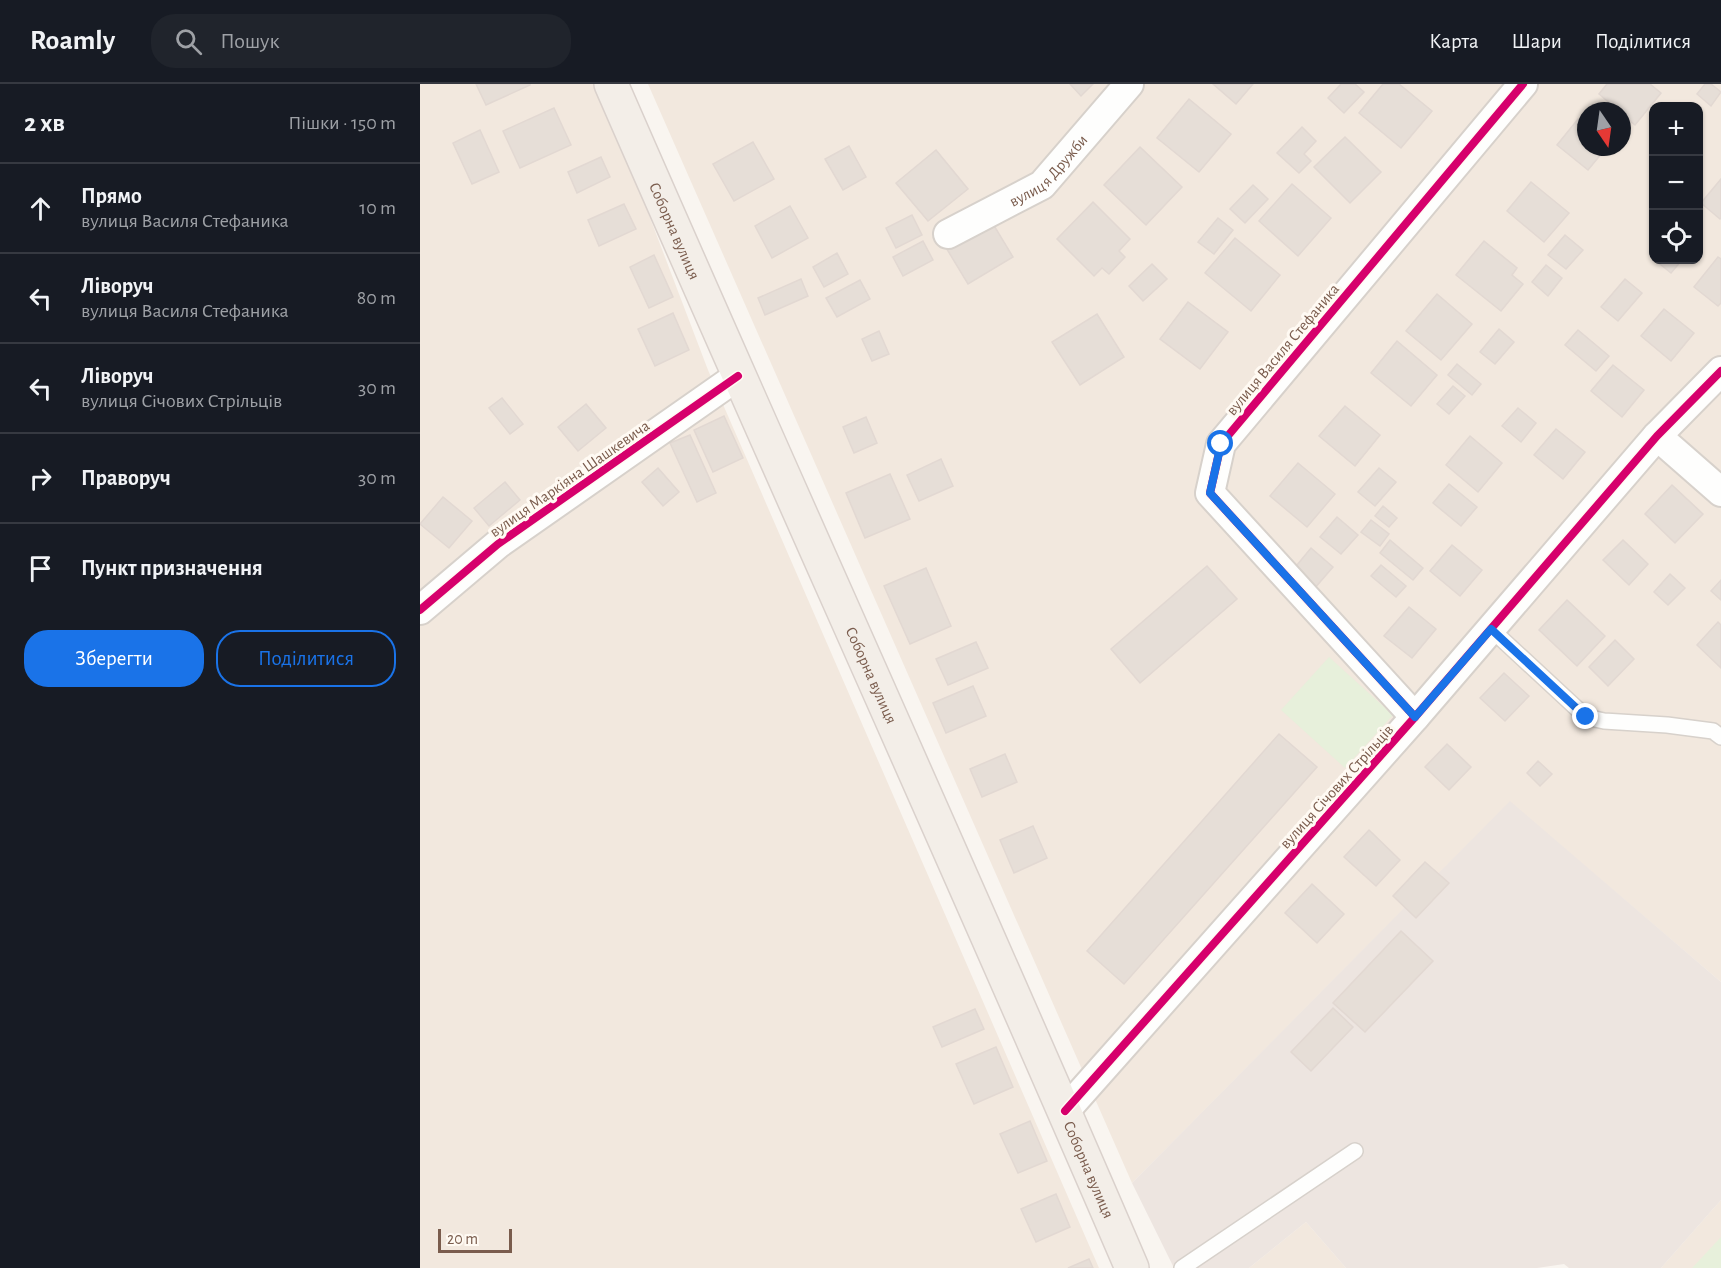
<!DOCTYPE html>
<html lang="uk">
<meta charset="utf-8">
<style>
:root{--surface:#171b24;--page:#20242c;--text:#f1f3f6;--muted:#9ea1a6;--line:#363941;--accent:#1a73e8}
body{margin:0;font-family:"Alegreya Sans",sans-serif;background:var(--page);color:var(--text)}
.controls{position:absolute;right:18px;top:18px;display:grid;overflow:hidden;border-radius:12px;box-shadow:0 2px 4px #0004}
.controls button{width:54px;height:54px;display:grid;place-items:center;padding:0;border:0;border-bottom:2px solid var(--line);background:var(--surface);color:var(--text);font:30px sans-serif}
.compass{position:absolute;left:1157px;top:18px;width:54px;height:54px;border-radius:50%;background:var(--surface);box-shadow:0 2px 4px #0004;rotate:167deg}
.scale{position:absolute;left:18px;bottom:15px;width:74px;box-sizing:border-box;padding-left:6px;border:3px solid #7a5c4d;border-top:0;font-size:16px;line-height:21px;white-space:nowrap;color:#7a5c4d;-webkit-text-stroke:4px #fffaf3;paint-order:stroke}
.stop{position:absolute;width:18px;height:18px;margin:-14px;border:4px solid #1a73e8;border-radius:50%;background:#fff}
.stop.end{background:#1a73e8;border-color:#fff;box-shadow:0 2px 6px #0008}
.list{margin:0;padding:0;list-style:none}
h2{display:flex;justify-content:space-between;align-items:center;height:78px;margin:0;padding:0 24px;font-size:26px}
h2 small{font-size:20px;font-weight:400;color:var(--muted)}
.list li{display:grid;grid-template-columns:39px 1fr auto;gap:18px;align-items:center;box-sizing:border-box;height:90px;padding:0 24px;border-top:2px solid var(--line)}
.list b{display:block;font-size:22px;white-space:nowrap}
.list p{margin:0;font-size:20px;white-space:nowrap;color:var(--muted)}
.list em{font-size:20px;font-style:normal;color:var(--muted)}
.actions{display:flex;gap:12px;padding:18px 24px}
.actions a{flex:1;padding:14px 0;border:2px solid var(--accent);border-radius:24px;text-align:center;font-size:21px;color:var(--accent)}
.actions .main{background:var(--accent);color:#fff}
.icon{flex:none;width:33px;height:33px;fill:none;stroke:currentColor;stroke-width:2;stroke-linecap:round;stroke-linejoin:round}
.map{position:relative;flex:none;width:1301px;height:1184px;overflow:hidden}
header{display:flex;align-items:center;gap:36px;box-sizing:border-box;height:84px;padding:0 30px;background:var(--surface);border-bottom:2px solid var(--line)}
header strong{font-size:28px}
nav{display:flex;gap:33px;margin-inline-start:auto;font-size:21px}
.search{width:420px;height:54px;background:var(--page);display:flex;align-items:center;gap:15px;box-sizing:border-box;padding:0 21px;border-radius:24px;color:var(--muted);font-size:22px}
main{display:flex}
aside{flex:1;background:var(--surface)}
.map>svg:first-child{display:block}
.residential{fill:#f2e8de;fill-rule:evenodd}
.industrial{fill:#ede5e0}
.green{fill:#e7f0db}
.building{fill:#e6ded7;stroke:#e2d8d2;stroke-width:1.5}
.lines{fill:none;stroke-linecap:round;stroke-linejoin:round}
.lane-casing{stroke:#d7d1cb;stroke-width:18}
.street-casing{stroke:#d7d1cb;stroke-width:32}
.primary-casing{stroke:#dad1cc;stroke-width:36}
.lane{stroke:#fefefd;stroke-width:15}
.street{stroke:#fefefd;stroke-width:28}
.primary{stroke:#f3eee8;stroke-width:33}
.cycleway-casing{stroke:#fffaf3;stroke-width:11}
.cycleway{stroke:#d6006c;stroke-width:8}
.route{stroke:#1a73e8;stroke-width:8}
.labels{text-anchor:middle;stroke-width:6;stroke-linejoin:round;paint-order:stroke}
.street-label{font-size:16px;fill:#7a5c4d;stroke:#fffaf3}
</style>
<header>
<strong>Roamly</strong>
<div class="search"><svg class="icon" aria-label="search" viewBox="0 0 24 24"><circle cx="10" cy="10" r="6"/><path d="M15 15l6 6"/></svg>Пошук</div>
<nav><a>Карта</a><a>Шари</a><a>Поділитися</a></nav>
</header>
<main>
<aside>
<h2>2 хв<small>Пішки · 150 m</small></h2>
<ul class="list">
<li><svg class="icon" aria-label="ahead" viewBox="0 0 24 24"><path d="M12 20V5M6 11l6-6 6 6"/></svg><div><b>Прямо</b><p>вулиця Василя Стефаника</p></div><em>10 m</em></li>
<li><svg class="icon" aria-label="left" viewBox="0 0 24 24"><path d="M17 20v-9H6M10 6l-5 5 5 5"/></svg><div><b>Ліворуч</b><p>вулиця Василя Стефаника</p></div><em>80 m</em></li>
<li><svg class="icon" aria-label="left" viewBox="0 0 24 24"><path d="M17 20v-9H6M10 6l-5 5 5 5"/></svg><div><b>Ліворуч</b><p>вулиця Січових Стрільців</p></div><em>30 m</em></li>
<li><svg class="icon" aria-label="right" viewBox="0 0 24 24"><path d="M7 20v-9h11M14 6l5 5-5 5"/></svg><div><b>Праворуч</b></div><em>30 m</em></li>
<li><svg class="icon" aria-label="arrive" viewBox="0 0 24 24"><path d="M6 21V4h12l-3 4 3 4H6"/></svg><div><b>Пункт призначення</b></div></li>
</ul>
<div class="actions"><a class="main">Зберегти</a><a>Поділитися</a></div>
</aside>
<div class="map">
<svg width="1301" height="1184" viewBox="0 0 1301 1184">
<rect width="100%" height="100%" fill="#f9f5f0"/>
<g class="residential">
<polygon points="0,0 179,0 288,286 679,1184 0,1184"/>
<path d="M228,0H1301V898L1090,718L712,1099ZM1234,22H1278V176H1234ZM1166,27H1202V63H1166Z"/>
<polygon points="1301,1116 1301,1184 1241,1184"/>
<polygon points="886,1138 926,1184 829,1184"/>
</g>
<polygon class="industrial" points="1090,717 1301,898 1301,1116 1241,1184 1149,1184 1144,1180 1117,1184 926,1184 886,1138 829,1184 754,1184 712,1099"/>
<g class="green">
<polygon points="909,573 973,631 925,684 861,626"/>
<polygon points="1301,1153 1301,1184 1272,1184"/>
</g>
<g class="building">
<polygon points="56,0 110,0 110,1 66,21"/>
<polygon points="650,0 673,0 661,12"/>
<polygon points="793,0 833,0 816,20"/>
<polygon points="921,0 935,0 944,8 924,29 908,14"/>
<polygon points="963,0 979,0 1012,27 981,64 939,29"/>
<polygon points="1187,0 1230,0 1241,9 1215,41 1202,30 1202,27 1199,27 1179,10"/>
<polygon points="1285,0 1291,0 1301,8 1291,22 1277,10"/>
<polygon points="769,15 811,50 779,88 737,54"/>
<polygon points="134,24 151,61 100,84 83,47"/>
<polygon points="1158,35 1166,42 1166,63 1187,63 1168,86 1137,61"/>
<polygon points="882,43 896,57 884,70 891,77 879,89 857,69"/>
<polygon points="60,46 79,88 52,100 33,59"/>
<polygon points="925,53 961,88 930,119 894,83"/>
<polygon points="333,58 354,95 314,117 293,80"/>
<polygon points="429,62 446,93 423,106 405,75"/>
<polygon points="720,63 762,103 726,141 684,101"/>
<polygon points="516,66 548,105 508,137 476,99"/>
<polygon points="181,73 190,93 157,109 148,88"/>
<polygon points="1301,95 1301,134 1300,135 1281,119"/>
<polygon points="1111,98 1149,129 1124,158 1087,127"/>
<polygon points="872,100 911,134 878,172 839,137"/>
<polygon points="833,101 848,115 825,139 810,125"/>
<polygon points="673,118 710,155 699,167 705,173 689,190 682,184 674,192 637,155"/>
<polygon points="204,120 216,145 179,162 168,136"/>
<polygon points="370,122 388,154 352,174 335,142"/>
<polygon points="492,131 502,151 476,164 466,144"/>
<polygon points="798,134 813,146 794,170 778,158"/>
<polygon points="570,135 593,173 548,200 525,162"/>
<polygon points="1145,151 1163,166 1146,185 1128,171"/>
<polygon points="815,154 860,191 831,227 785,189"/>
<polygon points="503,157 513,176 483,192 473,173"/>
<polygon points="1064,157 1097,184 1092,191 1103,200 1081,227 1036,191"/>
<polygon points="417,169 428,190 404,203 393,183"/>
<polygon points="234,171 253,213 229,224 210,183"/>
<polygon points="1298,173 1301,175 1301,219 1298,222 1274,203"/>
<polygon points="1235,176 1262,176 1251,189"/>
<polygon points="732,180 747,195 723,217 709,202"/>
<polygon points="1126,181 1142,194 1128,212 1112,198"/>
<polygon points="381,195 388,212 345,231 338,214"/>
<polygon points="1205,195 1222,209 1198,237 1181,223"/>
<polygon points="440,196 450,215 417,233 406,214"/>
<polygon points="1017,210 1052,240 1021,276 986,247"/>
<polygon points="768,218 808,248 780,285 740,255"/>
<polygon points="1244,225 1274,249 1251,277 1221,252"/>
<polygon points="253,229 269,266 235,282 218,245"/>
<polygon points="677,230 704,273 660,301 632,258"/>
<polygon points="1079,245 1094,258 1075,280 1060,268"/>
<polygon points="1158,246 1189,272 1176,287 1145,261"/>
<polygon points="459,247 469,270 452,277 442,255"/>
<polygon points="977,257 1017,291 991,322 951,289"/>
<polygon points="1037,280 1061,300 1052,311 1028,291"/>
<polygon points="1193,281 1224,306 1202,333 1171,307"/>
<polygon points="1033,302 1045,312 1029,330 1017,320"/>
<polygon points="82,314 103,340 90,350 69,324"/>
<polygon points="166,320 186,344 158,367 138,343"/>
<polygon points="925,322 960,351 935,382 899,352"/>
<polygon points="1098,324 1116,339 1101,358 1082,342"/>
<polygon points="304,332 323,374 293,388 274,346"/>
<polygon points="446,333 457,359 434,369 423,343"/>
<polygon points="1136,345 1165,368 1143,395 1114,371"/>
<polygon points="270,351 296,409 277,418 250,359"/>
<polygon points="1050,352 1082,379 1058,408 1026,381"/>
<polygon points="521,375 533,402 499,417 487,391"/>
<polygon points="878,379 915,410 887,443 850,412"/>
<polygon points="238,384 259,408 243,422 222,398"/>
<polygon points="959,384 976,398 955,422 938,408"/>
<polygon points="470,390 490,435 445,454 426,409"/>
<polygon points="85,398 100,416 69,442 54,424"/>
<polygon points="1029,400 1057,423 1041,442 1013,419"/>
<polygon points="1252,401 1283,430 1255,459 1225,430"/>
<polygon points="23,413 52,437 29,464 0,440"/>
<polygon points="963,422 977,434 969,443 955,432"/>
<polygon points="917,433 938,451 921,470 900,453"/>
<polygon points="951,436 969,450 960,462 941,448"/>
<polygon points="970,456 1003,484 993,496 960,469"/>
<polygon points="1203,456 1228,480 1209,501 1183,476"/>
<polygon points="1032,461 1062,486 1040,512 1010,487"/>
<polygon points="891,464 913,483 894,505 872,487"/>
<polygon points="961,481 986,502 976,513 951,492"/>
<polygon points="787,482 817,515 720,599 691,565"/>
<polygon points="506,484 531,542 490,560 464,502"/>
<polygon points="1250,490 1265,504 1248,521 1234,508"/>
<polygon points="1301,496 1301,516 1291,507"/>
<polygon points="1147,516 1185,552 1157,582 1119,546"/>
<polygon points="989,523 1016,545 992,574 964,552"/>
<polygon points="1298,538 1301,541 1301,584 1277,561"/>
<polygon points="1195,556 1214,575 1188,602 1169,583"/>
<polygon points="556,558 568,584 528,601 516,575"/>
<polygon points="1084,589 1109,612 1085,637 1060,614"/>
<polygon points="553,602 566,632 526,649 513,619"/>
<polygon points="859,650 897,683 704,900 667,867"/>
<polygon points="1027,660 1051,683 1029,706 1005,683"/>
<polygon points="585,670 597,698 562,713 550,685"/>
<polygon points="1118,677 1132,690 1120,702 1107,689"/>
<polygon points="613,742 627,774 594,789 580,756"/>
<polygon points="949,746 980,776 956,802 924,773"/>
<polygon points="1005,778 1029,799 996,834 973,812"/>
<polygon points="892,800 924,830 897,859 865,829"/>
<polygon points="981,847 1013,877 945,948 913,919"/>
<polygon points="913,924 933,943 891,987 871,968"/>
<polygon points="555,925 564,945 522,963 513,943"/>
<polygon points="576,963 593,1003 554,1020 536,980"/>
<polygon points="610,1037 627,1077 598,1089 580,1050"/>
<polygon points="636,1110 650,1143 616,1158 601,1125"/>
<polygon points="669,1175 673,1184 648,1184"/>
</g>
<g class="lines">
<defs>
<g id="lane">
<polyline points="1071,545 1166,633 1184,637 1247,641 1293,647 1301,653"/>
<polyline points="762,1184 935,1067"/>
</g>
<g id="street">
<path id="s1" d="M528,150L622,101L709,0"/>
<polyline points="1237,352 1301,408"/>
<polyline points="0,526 78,460 318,292"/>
<polyline points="995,633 790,409 801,360 1103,0"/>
<polyline points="645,1027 995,633 1237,352 1301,287"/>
</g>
<g id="primary">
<path id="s2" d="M191,0C363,395 542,788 712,1184"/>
</g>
</defs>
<use href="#lane" class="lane-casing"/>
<use href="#street" class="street-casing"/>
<use href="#primary" class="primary-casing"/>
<use href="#lane" class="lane"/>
<use href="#street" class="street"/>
<use href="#primary" class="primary"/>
<defs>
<g id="cycleway">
<polyline points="0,526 78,460 318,292"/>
<polyline points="995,633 790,409 801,360 1103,0"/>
<polyline points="645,1027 995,633 1237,352 1301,287"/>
</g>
</defs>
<use href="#cycleway" class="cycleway-casing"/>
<use href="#cycleway" class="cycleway"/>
</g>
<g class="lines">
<polyline class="route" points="801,360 790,409 995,633 1071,545 1166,633"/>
</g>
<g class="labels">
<g class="street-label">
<text dy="6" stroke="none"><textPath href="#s1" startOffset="120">вулиця Дружби</textPath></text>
<text dy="6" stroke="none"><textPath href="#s2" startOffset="160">Соборна вулиця</textPath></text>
<text transform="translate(862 265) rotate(-50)" y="6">вулиця Василя Стефаника</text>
<text transform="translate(149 394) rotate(-35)" y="6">вулиця Маркіяна Шашкевича</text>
<text dy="6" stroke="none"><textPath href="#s2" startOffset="646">Соборна вулиця</textPath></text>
<text transform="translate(916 702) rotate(-48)" y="6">вулиця Січових Стрільців</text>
<text dy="6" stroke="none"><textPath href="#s2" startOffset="1186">Соборна вулиця</textPath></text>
</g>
</g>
</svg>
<div class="controls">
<button>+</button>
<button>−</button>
<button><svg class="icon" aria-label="locate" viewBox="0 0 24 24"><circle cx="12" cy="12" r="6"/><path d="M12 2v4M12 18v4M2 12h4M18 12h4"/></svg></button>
</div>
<svg class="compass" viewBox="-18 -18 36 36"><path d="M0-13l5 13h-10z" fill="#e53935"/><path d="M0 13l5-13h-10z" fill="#9ea1a6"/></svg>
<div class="scale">20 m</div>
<div class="stop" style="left:801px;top:360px"></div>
<div class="stop end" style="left:1166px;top:633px"></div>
</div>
</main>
